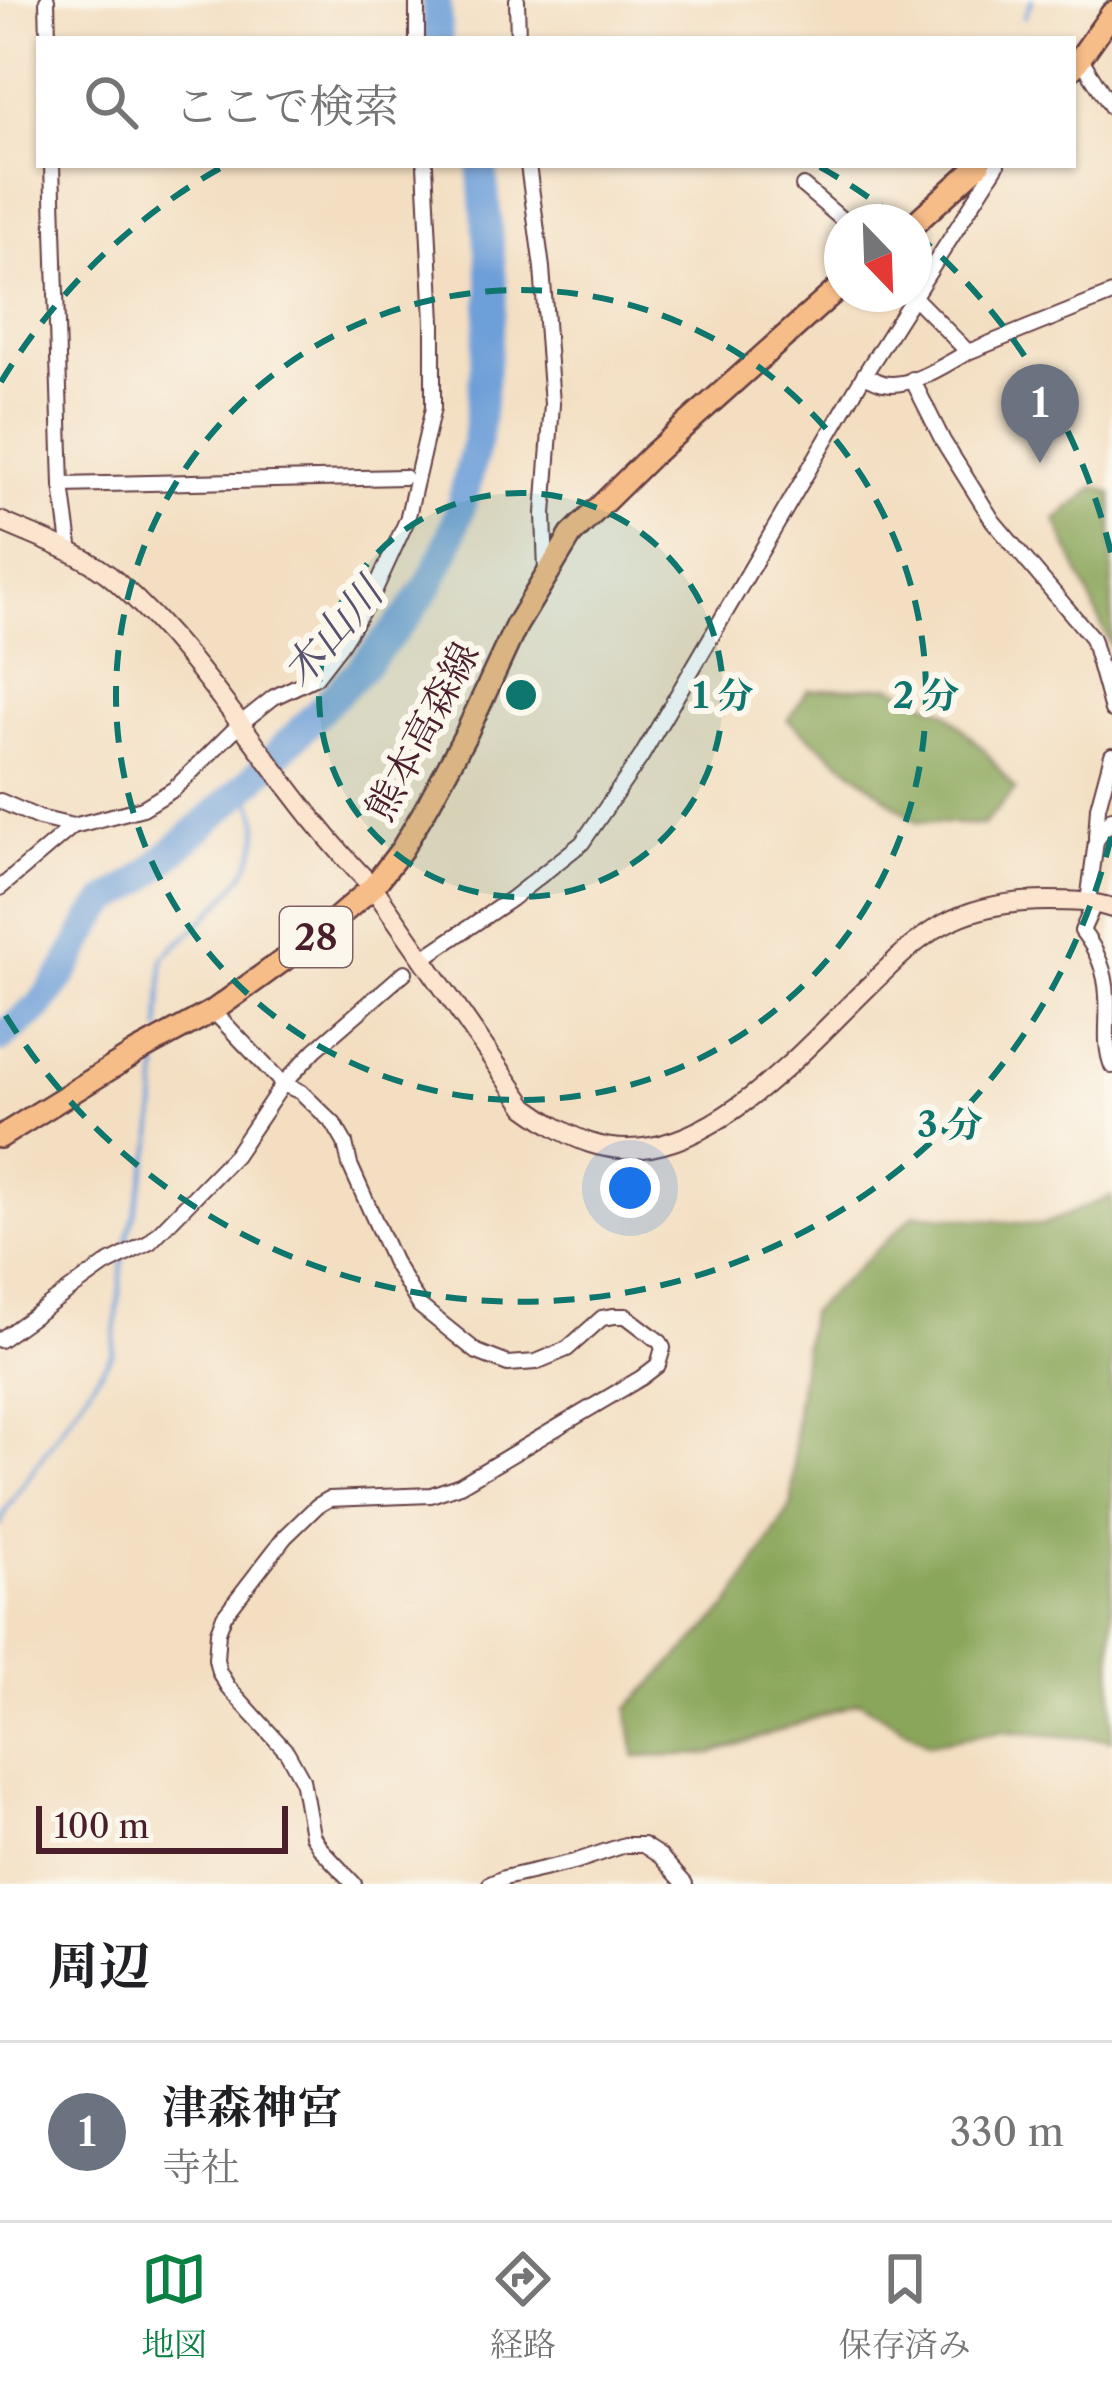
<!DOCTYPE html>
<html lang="ja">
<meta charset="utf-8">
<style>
:root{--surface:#fff;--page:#f2f2f2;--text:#202124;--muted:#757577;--line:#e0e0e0;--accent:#0b8043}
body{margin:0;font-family:"Libre Caslon Text","Noto Serif JP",serif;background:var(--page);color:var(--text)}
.compass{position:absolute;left:824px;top:204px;width:108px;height:108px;border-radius:50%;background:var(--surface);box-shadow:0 3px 9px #0004;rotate:157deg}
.scale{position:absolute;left:36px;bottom:30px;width:252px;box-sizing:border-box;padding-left:12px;border:6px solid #4a1f2b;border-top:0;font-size:33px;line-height:42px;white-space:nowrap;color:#4a1f2b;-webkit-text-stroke:9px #fbf7ec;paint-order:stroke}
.you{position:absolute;left:630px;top:1188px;width:42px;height:42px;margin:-30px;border:9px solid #fff;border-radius:50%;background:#1a73e8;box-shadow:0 0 0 18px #1a73e833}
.badge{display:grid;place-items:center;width:78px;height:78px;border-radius:50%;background:var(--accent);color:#fff;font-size:39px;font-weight:700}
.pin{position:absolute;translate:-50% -99px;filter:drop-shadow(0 3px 6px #0008)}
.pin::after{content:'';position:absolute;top:63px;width:42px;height:36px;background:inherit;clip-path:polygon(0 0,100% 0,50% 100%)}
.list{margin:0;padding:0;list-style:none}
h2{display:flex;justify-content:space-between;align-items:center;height:156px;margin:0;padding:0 48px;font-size:51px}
h2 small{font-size:39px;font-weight:400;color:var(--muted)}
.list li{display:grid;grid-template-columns:78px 1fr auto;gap:36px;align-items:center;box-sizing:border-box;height:180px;padding:0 48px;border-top:3px solid var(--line)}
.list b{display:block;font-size:45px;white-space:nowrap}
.list p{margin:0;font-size:39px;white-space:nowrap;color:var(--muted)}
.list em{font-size:39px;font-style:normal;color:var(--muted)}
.icon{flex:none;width:66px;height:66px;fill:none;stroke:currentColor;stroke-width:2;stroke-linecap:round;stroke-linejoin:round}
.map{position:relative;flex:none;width:1112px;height:1884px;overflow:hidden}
.search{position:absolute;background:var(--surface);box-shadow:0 3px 9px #0004;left:36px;right:36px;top:36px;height:132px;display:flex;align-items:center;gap:30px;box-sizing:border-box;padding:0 42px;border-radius:0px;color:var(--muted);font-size:45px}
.sheet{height:336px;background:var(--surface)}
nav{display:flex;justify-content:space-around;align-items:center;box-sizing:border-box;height:168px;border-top:3px solid var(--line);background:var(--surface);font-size:33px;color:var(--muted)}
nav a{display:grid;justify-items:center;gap:6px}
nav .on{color:var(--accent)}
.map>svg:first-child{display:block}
.forest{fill:#8aa65a;stroke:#6a6242;stroke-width:3}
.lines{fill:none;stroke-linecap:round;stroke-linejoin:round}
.stream{stroke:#6d9fd8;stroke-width:4.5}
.river{stroke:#6d9fd8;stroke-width:30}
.street-casing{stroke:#633c42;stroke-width:18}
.secondary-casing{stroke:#633c42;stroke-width:22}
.primary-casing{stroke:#633c42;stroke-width:26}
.street{stroke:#fff;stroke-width:14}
.secondary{stroke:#fce5cf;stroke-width:18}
.primary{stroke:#f7bd88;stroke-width:21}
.ring{fill:none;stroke:#0f766e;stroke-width:6;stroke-dasharray:21 15}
.labels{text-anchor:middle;stroke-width:12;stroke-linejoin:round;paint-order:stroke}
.shield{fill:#fbf7ec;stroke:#7f6065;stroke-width:3}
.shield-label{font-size:36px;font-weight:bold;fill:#4a1f2b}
.street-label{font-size:39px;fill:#4a1f2b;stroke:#fbf7ec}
.water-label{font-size:42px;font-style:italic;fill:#585270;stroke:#fbf7ec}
.centre{fill:#0f766e;stroke:#fbf7ec;stroke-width:6}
.ring-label{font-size:36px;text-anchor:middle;font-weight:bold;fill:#0f766e;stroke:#fbf7ec;stroke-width:12;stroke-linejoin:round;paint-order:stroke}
</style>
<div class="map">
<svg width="1112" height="1884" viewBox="0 0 1112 1884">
<rect width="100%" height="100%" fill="#fbf7ec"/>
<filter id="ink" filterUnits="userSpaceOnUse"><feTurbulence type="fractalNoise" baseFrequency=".00833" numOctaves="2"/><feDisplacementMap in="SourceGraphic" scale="24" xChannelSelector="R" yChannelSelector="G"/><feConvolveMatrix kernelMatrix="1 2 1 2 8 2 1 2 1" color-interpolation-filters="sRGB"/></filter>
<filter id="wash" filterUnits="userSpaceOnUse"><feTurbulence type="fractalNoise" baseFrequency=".004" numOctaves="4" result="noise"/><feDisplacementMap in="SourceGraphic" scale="48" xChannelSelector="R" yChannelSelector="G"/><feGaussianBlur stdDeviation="2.7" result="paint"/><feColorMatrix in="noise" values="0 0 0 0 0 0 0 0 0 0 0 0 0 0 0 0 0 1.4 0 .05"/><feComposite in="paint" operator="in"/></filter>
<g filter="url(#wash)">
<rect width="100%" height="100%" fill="#f3dec1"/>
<g class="forest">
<polygon points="1095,487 1112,493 1112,649 1056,520"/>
<polygon points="891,686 946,712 984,750 1015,790 983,825 917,822 788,720 808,690"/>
<polygon points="1112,1196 1112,1740 1001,1731 929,1744 860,1702 712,1754 635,1756 628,1708 728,1607 792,1504 796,1414 809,1313 915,1214 1042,1225"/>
</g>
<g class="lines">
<g class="stream">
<polyline points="1024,17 1032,0"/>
<path d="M160,1030L163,958C197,924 263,876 258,823C257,811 250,798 245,787"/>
<polyline points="125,1248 153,1142 159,1048"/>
<polyline points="0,1525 5,1511 113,1353 123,1259"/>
</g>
<g class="river">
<polyline points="436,0 438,39"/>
<polyline points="0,1038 39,1007 63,974 94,917 108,901 140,881 245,787 358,672 408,615 430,583 446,550 461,506 477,440 493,291 482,165"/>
</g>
</g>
</g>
<g filter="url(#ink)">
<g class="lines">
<defs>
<g id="street">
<polyline points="47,0 48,39"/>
<polyline points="517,0 518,39"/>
<polyline points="417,39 417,0"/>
<polyline points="1081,59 1112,108"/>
<polyline points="52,165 62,485 71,553"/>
<polyline points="528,165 542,268 552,404 544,514 546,572"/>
<polyline points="803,186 845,222"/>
<polyline points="914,297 968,352 1112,294"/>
<path d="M864,375C870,378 876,381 883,383C911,389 944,365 968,352"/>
<polyline points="912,379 943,441 993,521 1092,638 1112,710"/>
<polyline points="62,485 404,477"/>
<polyline points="0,801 39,818 73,826"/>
<path d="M1112,818L1096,841L1088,902L1091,911L1082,931C1097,950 1106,971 1107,996C1109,1020 1103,1044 1112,1066"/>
<polyline points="1096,837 1098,807 1112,755"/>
<polyline points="0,888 73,826 143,808 174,789 240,724 274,697 316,677 340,646 373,594 407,520 433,408 433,322 425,165"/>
<polyline points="431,953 511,899 582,843 641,757 864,375 997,165"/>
<polyline points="213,1011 283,1084 301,1092 334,1124 345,1143 350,1165 393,1261 420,1306 477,1352 508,1364 536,1362 567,1349 602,1318 614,1316 626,1316 660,1342 663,1348 658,1365 641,1378 460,1485 431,1495 329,1499 317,1506 285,1537 224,1616 218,1632 216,1659 219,1672 228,1687 287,1752 302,1779 312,1835 321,1849 354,1884"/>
<polyline points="0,1340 105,1265 150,1242 235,1155 283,1084 315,1050 405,972"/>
<polyline points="490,1884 504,1878 574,1862 625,1845 643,1845 660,1856 685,1884"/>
</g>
<path id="secondary" d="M0,521C38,538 84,553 116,581C216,669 278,793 373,887L526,1107C547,1122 566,1135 590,1143C697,1179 802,1050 871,984C893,963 915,940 942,925C974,907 1012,901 1048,901C1070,901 1091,901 1112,908"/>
<g id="primary">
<polyline points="1073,68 1112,13"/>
<polyline points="914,224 979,165"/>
<polyline points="0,1137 137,1052 213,1011 310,941 373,887 402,849 429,803 467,732 516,626 571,535 651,456 842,285"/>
</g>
</defs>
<use href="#street" class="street-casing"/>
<use href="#secondary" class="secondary-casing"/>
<use href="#primary" class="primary-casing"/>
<use href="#street" class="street"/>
<use href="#secondary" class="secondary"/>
<use href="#primary" class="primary"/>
</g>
</g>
<circle cx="521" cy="695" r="202" fill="#0f766e" fill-opacity=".12"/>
<g class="ring">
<circle cx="521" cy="695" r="202"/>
<circle cx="521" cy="695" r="405"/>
<path d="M1111 837A607 607 0 0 1 1 1008M1 382A607 607 0 0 1 222 167M820 167A607 607 0 0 1 899 220M915 233A607 607 0 0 1 1111 553"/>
</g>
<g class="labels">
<rect class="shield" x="280" y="907" width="72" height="60" rx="9"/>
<g class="shield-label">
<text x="316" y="950">28</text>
</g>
<g class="street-label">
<text transform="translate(422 731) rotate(-62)" y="14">熊本高森線</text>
</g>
<g class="water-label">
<text transform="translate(332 632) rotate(-49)" y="15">木山川</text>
</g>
</g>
<circle cx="521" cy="695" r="18" class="centre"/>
<g class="ring-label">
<text x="723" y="708">1 分</text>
<text x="926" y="708">2 分</text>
<text x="950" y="1137">3 分</text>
</g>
</svg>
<svg class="compass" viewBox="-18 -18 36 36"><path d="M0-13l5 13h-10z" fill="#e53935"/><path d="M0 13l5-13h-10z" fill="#757577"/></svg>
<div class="scale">100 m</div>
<div class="you"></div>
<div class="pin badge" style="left:1040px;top:463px;background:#6b7280">1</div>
<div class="search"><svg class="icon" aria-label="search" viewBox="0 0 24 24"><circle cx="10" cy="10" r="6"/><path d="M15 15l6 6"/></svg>ここで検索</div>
</div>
<section class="sheet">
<h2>周辺<small></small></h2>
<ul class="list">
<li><span class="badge" style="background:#6b7280">1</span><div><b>津森神宮</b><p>寺社</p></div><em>330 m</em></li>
</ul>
</section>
<nav>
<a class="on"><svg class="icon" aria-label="map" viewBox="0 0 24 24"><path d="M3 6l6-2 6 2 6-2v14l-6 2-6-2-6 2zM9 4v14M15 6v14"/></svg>地図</a>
<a><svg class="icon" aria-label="directions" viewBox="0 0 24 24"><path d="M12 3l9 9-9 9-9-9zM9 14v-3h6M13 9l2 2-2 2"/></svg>経路</a>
<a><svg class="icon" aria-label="saved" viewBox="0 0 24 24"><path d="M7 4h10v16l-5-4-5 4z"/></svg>保存済み</a>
</nav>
